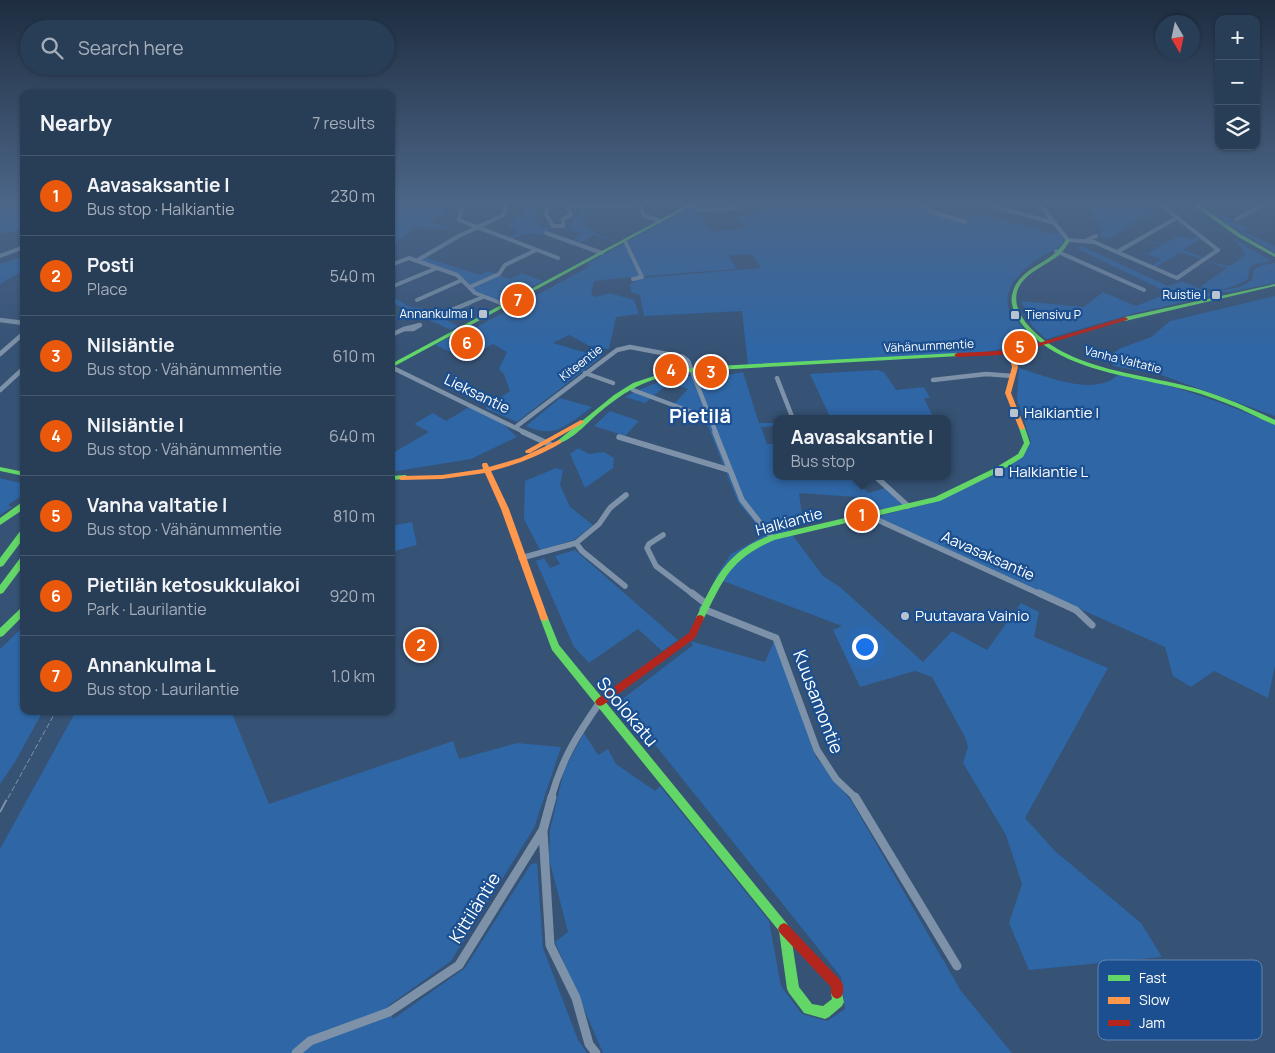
<!DOCTYPE html>
<meta charset="utf-8">
<style>
:root{--surface:#283e57;--page:#30455d;--text:#f1f3f6;--muted:#a5aeba;--line:#44576d;--accent:#ea580c}
body{margin:0;font-family:Manrope,sans-serif;background:var(--page);color:var(--text)}
.controls{position:absolute;right:15px;top:15px;display:grid;overflow:hidden;border-radius:10px;box-shadow:0 1px 4px #0004}
.controls button{width:45px;height:45px;display:grid;place-items:center;padding:0;border:0;border-bottom:1px solid var(--line);background:var(--surface);color:var(--text);font:25px sans-serif}
.compass{position:absolute;left:1155px;top:15px;width:45px;height:45px;border-radius:50%;background:var(--surface);box-shadow:0 1px 4px #0004;rotate:171deg}
.you{position:absolute;left:864px;top:646px;width:18px;height:18px;margin:-12px;border:4px solid #fff;border-radius:50%;background:#1a73e8;box-shadow:0 0 0 8px #1a73e833}
.badge{display:grid;place-items:center;width:32px;height:32px;border-radius:50%;background:var(--accent);color:#fff;font-size:16px;font-weight:700}
.pin{position:absolute;translate:-50% -50%;border:2px solid #fff;box-shadow:0 1px 5px #0006}
.popup{position:absolute;left:773px;top:415px;width:178px;height:65px;box-sizing:border-box;display:grid;place-content:center;border-radius:10px;background:var(--surface);filter:drop-shadow(0 1px 4px #0005);font-size:16px;white-space:nowrap;color:var(--muted)}
.popup b{font-size:19px;color:var(--text)}
.popup::after{content:'';position:absolute;left:50%;top:100%;margin-left:-10px;border:10px solid transparent;border-top-color:var(--surface)}
.list{margin:0;padding:0;list-style:none}
h2{display:flex;justify-content:space-between;align-items:center;height:65px;margin:0;padding:0 20px;font-size:21px}
h2 small{font-size:16px;font-weight:400;color:var(--muted)}
.list li{display:grid;grid-template-columns:32px 1fr auto;gap:15px;align-items:center;box-sizing:border-box;height:80px;padding:0 20px;border-top:1px solid var(--line)}
.list b{display:block;font-size:19px;white-space:nowrap}
.list p{margin:0;font-size:16px;white-space:nowrap;color:var(--muted)}
.list em{font-size:16px;font-style:normal;color:var(--muted)}
.icon{flex:none;width:28px;height:28px;fill:none;stroke:currentColor;stroke-width:2;stroke-linecap:round;stroke-linejoin:round}
.map{position:relative;flex:none;width:1275px;height:1053px;overflow:hidden}
.search{position:absolute;background:var(--surface);box-shadow:0 1px 4px #0004;left:20px;top:20px;width:375px;height:55px;display:flex;align-items:center;gap:12px;box-sizing:border-box;padding:0 18px;border-radius:28px;color:var(--muted);font-size:19px}
.panel{position:absolute;background:var(--surface);box-shadow:0 1px 4px #0004;left:20px;top:90px;width:375px;height:625px;border-radius:10px}
.map>svg:first-child{display:block}
.green{fill:#2f66a5}
.lines{fill:none;stroke-linecap:round;stroke-linejoin:round}
.street-far4{stroke:#7d92a8;stroke-width:4}
.street-far3{stroke:#7d92a8;stroke-width:4.5}
.street-far2{stroke:#7d92a8;stroke-width:5.5}
.street-far1{stroke:#7d92a8;stroke-width:7}
.street{stroke:#7d92a8;stroke-width:9}
.fast{fill:#63d668;fill-rule:evenodd}
.slow{fill:#ff974d;fill-rule:evenodd}
.jam{fill:#b3261e;fill-rule:evenodd}
.rail-far1{stroke:#7e92a7;stroke-width:1;stroke-dasharray:5.5 2.5;stroke-linecap:butt}
.rail{stroke:#7e92a7;stroke-width:2;stroke-dasharray:14 5.5;stroke-linecap:butt}
.poi-dot{fill:#b9c2ce;stroke:#1b4f8f;stroke-width:2}
.labels{text-anchor:middle;stroke-width:4.5;stroke-linejoin:round;paint-order:stroke}
.far-poi-label{font-size:12px;fill:#fff;stroke:#1b4f8f;text-anchor:end}
.far-street-label{font-size:12px;fill:#fff;stroke:#1b4f8f}
.street-label{font-size:15px;fill:#fff;stroke:#1b4f8f}
.poi-label{font-size:15px;fill:#fff;stroke:#1b4f8f;text-anchor:start}
.near-street-label{font-size:18px;fill:#fff;stroke:#1b4f8f}
.district-label{font-size:20px;font-weight:bold;fill:#fff;stroke:#1b4f8f}
.key{fill:#1b4f8f;stroke:#5f84b1;stroke-width:1}
.key-label{font-size:14px;fill:#fff}
</style>
<div class="map">
<svg width="1275" height="1053" viewBox="0 0 1275 1053">
<rect width="100%" height="100%" fill="#365274"/>
<g class="green">
<polygon points="0,201 24,201 24,229 0,234"/>
<polygon points="391,201 433,201 446,213 429,221 455,230 413,227 391,247"/>
<path d="M737,201H919C939,219 948,217 974,215L969,210L1055,234L1060,232L1064,236L1062,246C1039,256 997,282 1010,312C1015,322 1033,333 1032,343L981,353L748,365L742,311L644,316L640,295L631,292L630,285L635,280L643,278L761,268L752,254L728,255L737,269L643,276L628,241L692,206L713,232L744,228L737,217L745,216L743,213L764,211L762,208Z"/>
<polygon points="526,202 537,203 533,212 541,228 552,227 542,234 528,233 512,239 508,237 519,232 507,226 522,215"/>
<polygon points="1106,202 1115,204 1122,212 1133,206 1153,212 1110,238 1100,236 1102,229 1092,212 1091,206 1105,209"/>
<polygon points="575,207 585,207 585,224 573,227 585,225 595,233 616,242 594,235 578,244 570,241 584,234 570,228 573,220 581,215"/>
<polygon points="1206,211 1239,221 1236,223 1251,228 1245,232 1275,246 1275,253"/>
<polygon points="1201,235 1203,237 1183,250 1207,259 1205,260 1180,252 1155,268 1152,266 1161,259 1147,254 1162,245 1142,239 1164,244 1178,236 1192,240"/>
<path d="M1233,238L1271,261L1255,264L1249,268L1248,279C1233,288 1216,293 1200,287L1227,268L1206,261L1230,266L1246,254Z"/>
<polygon points="625,243 640,276 594,281 591,294 596,297 610,293 634,300 639,314 616,317 609,349 590,346 569,335 553,343 601,357 517,422 485,408 510,391 504,374 499,369 507,352 493,344 466,359 435,345 467,328 475,331 473,329 589,267 588,263"/>
<polygon points="1081,246 1168,286 1182,281 1214,295 1136,313 1046,339 1032,326 1021,301 1084,307 1103,292 1136,306 1169,293 1076,248"/>
<polygon points="24,256 24,270 0,284 0,264"/>
<polygon points="423,257 480,275 488,271 496,274 471,286 458,274 418,260"/>
<polygon points="1275,263 1275,283 1229,292 1211,292 1240,287 1252,280 1254,270 1259,266"/>
<polygon points="522,273 543,281 501,303 476,292 472,288 498,275 510,279"/>
<polygon points="391,296 410,307 425,309 458,326 451,330 391,302"/>
<polygon points="1275,296 1275,416 1161,375 1114,366 1105,358 1121,348 1151,337 1170,321"/>
<path d="M1019,368C1046,376 1096,398 1119,374C1175,385 1223,402 1275,425V666L1268,698L1214,671L1191,687L1173,676L1165,647L875,517L934,502L1001,472L1023,456L1031,442L1017,399Z"/>
<polygon points="877,370 884,372 896,390 924,387 930,398 924,398 934,419 831,419 810,374"/>
<path d="M743,372L759,423H777V426L761,427L767,444H777V476H857L851,479L869,493L885,488L904,504L871,514L855,497L799,493L803,521L785,525L823,576L840,587L923,662L952,631L987,650L1021,603L1039,612L1034,637L1108,668L1025,818L1055,851L1141,923L1162,957L1029,970L1009,923L1022,884L1006,835L963,763L968,747L965,737L932,677L915,671L860,687L833,630L842,626L715,578L731,554L765,535L738,502L704,416L674,404L688,389L669,383L645,403L625,397C646,386 668,377 692,376C709,375 726,376 743,372Z"/>
<path d="M560,398L592,407C568,424 555,440 526,426Z"/>
<polygon points="469,407 502,423 517,437 471,459 391,472 391,454 429,432 414,424 433,413 446,421"/>
<polygon points="610,411 639,421 625,436 594,426"/>
<polygon points="578,448 589,454 604,452 614,458 613,468 585,488 570,454"/>
<polygon points="556,468 563,470 560,485 570,507 593,525 574,540 540,550 524,519 525,481"/>
<polygon points="0,478 24,484 24,494 8,505 12,507 0,515"/>
<polygon points="412,522 417,545 391,552 391,526"/>
<polygon points="575,550 678,640 662,651 638,629 589,663 574,647 536,561 544,558 550,568 560,564 555,556"/>
<polygon points="24,626 24,711 43,711 15,762 0,784 0,649"/>
<polygon points="690,641 765,662 774,641 816,757 852,802 961,991 1012,1053 603,1053 555,942 568,932 549,859 550,830 564,770 584,733 598,755 608,749 616,764 655,791 660,786 769,921 781,986 802,1014 827,1021 845,1009 841,977 620,701 693,645"/>
<polygon points="76,711 231,711 269,804 453,741 459,759 517,743 561,747 534,828 451,961 388,1006 393,1019 465,968 531,864 537,863 543,948 578,1040 587,1053 0,1053 0,849"/>
</g>
<g class="lines">
<g class="street-far4">
<polyline points="458,201 462,208 459,220 558,258"/>
<polyline points="536,201 579,206 642,205"/>
<polyline points="641,201 643,215 660,221"/>
<polyline points="735,201 753,206"/>
<polyline points="919,201 932,212 965,222"/>
<polyline points="973,201 1055,223"/>
<polyline points="1037,201 1068,240 1094,242 1177,278 1218,250 1156,201"/>
<polyline points="1088,201 1088,205"/>
<polyline points="548,202 546,214 553,226 563,226 563,219 571,215 567,204"/>
<polyline points="641,202 652,201"/>
<polyline points="1198,203 1201,201"/>
<polyline points="691,205 699,210 735,208"/>
<polyline points="1237,219 1267,203"/>
<polyline points="546,233 602,253"/>
<polyline points="625,241 642,277 633,279"/>
<polyline points="1085,241 1096,236"/>
<polyline points="1056,251 1144,290"/>
<polyline points="1117,252 1178,217"/>
<polyline points="0,256 24,247"/>
<polyline points="416,261 459,236 503,215 508,201"/>
<polyline points="391,265 409,258 457,275 475,293 503,304"/>
<polyline points="391,287 437,268"/>
<polyline points="470,287 499,274 505,265 536,250"/>
<polyline points="417,300 462,280"/>
<polyline points="466,304 483,297"/>
</g>
<g class="street-far3">
<polyline points="500,303 505,305"/>
<polyline points="449,311 469,303"/>
<polyline points="0,320 24,323"/>
<polygon points="420,325 413,329 404,329"/>
<polyline points="391,335 404,329"/>
<polyline points="0,354 24,333"/>
<polyline points="391,367 526,433"/>
<polyline points="585,373 613,383"/>
<polyline points="777,378 793,419"/>
<polyline points="933,380 986,374 1013,376"/>
<polyline points="0,390 24,368"/>
<polyline points="633,390 697,414 709,415"/>
<polyline points="517,426 617,350 630,347 683,357 688,361 716,433"/>
</g>
<g class="street-far2">
<polyline points="523,432 551,445"/>
<polyline points="715,432 742,500 772,538"/>
<polyline points="619,437 729,470"/>
<polyline points="875,476 908,506"/>
<polyline points="869,516 1042,595"/>
<polyline points="663,535 649,544 647,548 656,566 694,595"/>
<polyline points="576,543 582,551 625,586"/>
<polyline points="521,558 576,543 599,524 610,508 626,495"/>
</g>
<g class="street-far1">
<polyline points="692,593 705,603"/>
<polyline points="1039,593 1076,610 1092,625"/>
<polyline points="703,609 776,638 817,750 836,779 856,798"/>
<path d="M551,798C562,759 577,735 600,702"/>
</g>
<g class="street">
<polyline points="855,797 957,966"/>
<polyline points="543,832 550,945 576,998 589,1044 596,1053"/>
<polyline points="296,1053 310,1041 389,1012 459,965 543,830 552,797"/>
</g>
<g class="fast">
<polygon points="695,201 700,201 391,368 391,364"/>
<polygon points="1188,201 1193,201 1242,235 1275,254 1275,257 1238,237"/>
<path d="M1066,239L1070,240C1067,246 1064,250 1059,255C1044,267 1023,273 1017,292C1014,304 1020,315 1027,324C1067,371 1142,373 1198,389C1224,397 1250,408 1275,420V425C1267,422 1259,418 1251,414C1235,406 1218,400 1201,394C1144,376 1060,375 1021,323C1015,315 1010,305 1012,295C1016,273 1039,266 1054,254C1059,249 1063,245 1066,239Z"/>
<polygon points="1275,284 1275,286 1125,321 1122,319 1125,317"/>
<path d="M957,353L960,355L959,356L699,371C651,376 630,386 594,417C586,425 567,444 557,443L556,442L614,395L633,383L666,372L699,367Z"/>
<path d="M1022,426L1025,428L1030,443L1023,457L999,472L940,501L774,540C729,560 724,579 703,620L700,621L697,620L696,618C715,578 727,550 772,535L935,497L995,468L1018,454L1024,443L1019,428Z"/>
<polygon points="0,467 24,472 24,476 0,471"/>
<polygon points="404,475 406,475 407,477 406,479 391,480 391,476"/>
<polygon points="21,503 24,503 24,509 0,525 0,518"/>
<polygon points="24,529 24,538 3,566 0,567 0,558 21,530"/>
<polygon points="24,556 24,565 3,593 0,594 0,585 21,557"/>
<polygon points="24,607 24,615 3,636 0,637 0,628 21,608"/>
<polygon points="544,615 547,616 548,618 559,645 788,925 790,929 799,987 812,1004 823,1006 832,999 831,993 833,989 837,987 841,989 844,1002 842,1006 829,1017 825,1019 804,1013 789,993 787,989 779,931 552,650 540,618 541,616"/>
</g>
<g class="slow">
<polygon points="1011,349 1014,351 1018,367 1011,393 1025,428 1022,430 1019,428 1005,393 1012,367 1008,351"/>
<polygon points="581,420 583,421 584,422 583,423 530,453 526,453 525,451"/>
<path d="M559,440L561,441L562,442L561,443C539,456 516,465 491,471L509,509L548,618L547,620L544,621L541,620L540,618L501,509L485,473L442,479L401,480L398,478L401,476L442,475L483,469L482,465L483,463H487L489,467L520,458Z"/>
</g>
<g class="jam">
<polygon points="1125,317 1128,319 1127,320 1033,348 1000,355 957,357 954,355 957,353 1000,351 1032,345"/>
<polygon points="700,615 703,616 704,618 695,638 603,705 600,706 597,705 595,702 597,699 689,633 697,616"/>
<path d="M784,923L788,925L841,981C844,986 844,992 841,997L837,999L833,997L831,993V987L780,933L778,929L780,925Z"/>
</g>
<polyline class="rail-far1" points="8,798 56,711"/>
<polyline class="rail" points="0,812 8,797"/>
</g>
<linearGradient id="sky" x2="0" y2="1"><stop stop-color="#1e2d40"/><stop offset="0.58" stop-color="#4c6688"/><stop offset="1" stop-color="#4c6688" stop-opacity="0"/></linearGradient>
<rect width="1275" height="349" fill="url(#sky)"/>
<g class="poi-dot">
<rect x="1211" y="290" width="10" height="10" rx="2.5"/>
<rect x="478" y="309" width="10" height="10" rx="2.5"/>
<rect x="1010" y="310" width="10" height="10" rx="2.5"/>
<rect x="1009" y="408" width="10" height="10" rx="2.5"/>
<rect x="994" y="467" width="10" height="10" rx="2.5"/>
<circle cx="905" cy="616" r="5"/>
</g>
<g class="labels">
<g class="far-poi-label">
<text x="1206" y="299">Ruistie I</text>
<text x="473" y="318">Annankulma I</text>
<text x="1025" y="319" text-anchor="start">Tiensivu P</text>
</g>
<g class="far-street-label">
<text transform="translate(929 346) rotate(-3)" y="4">Vähänummentie</text>
<text transform="translate(1123 360) rotate(14)" y="4">Vanha Valtatie</text>
<text transform="translate(581 363) rotate(-38)" y="4">Kiteentie</text>
</g>
<g class="street-label">
<text transform="translate(477 394) rotate(26)" y="5">Lieksantie</text>
<text transform="translate(789 522) rotate(-15)" y="5">Halkiantie</text>
<text transform="translate(988 556) rotate(24)" y="5">Aavasaksantie</text>
</g>
<g class="poi-label">
<text x="1024" y="418">Halkiantie I</text>
<text x="1009" y="477">Halkiantie L</text>
<text x="915" y="621">Puutavara Vainio</text>
</g>
<g class="near-street-label">
<text transform="translate(818 702) rotate(69)" y="6">Kuusamontie</text>
<text transform="translate(627 712) rotate(50)" y="6">Soolokatu</text>
<text transform="translate(475 908) rotate(-58)" y="6">Kittiläntie</text>
</g>
<g class="district-label">
<text x="700" y="423">Pietilä</text>
</g>
</g>
<rect x="1098" y="960" width="164" height="80" rx="8" class="key"/>
<rect x="1108" y="975" width="22" height="6" fill="#63d668"/>
<rect x="1108" y="997" width="22" height="7" fill="#ff974d"/>
<rect x="1108" y="1020" width="22" height="6" fill="#b3261e"/>
<g class="key-label">
<text x="1139" y="983">Fast</text>
<text x="1139" y="1005">Slow</text>
<text x="1139" y="1028">Jam</text>
</g>
</svg>
<div class="controls">
<button>+</button>
<button>−</button>
<button><svg class="icon" aria-label="layers" viewBox="0 0 24 24"><path d="M12 4l9 5-9 5-9-5zM3 14l9 5 9-5"/></svg></button>
</div>
<svg class="compass" viewBox="-18 -18 36 36"><path d="M0-13l5 13h-10z" fill="#e53935"/><path d="M0 13l5-13h-10z" fill="#a5aeba"/></svg>
<div class="you"></div>
<div class="pin badge" style="left:862px;top:515px">1</div>
<div class="popup"><b>Aavasaksantie I</b>Bus stop</div>
<div class="pin badge" style="left:421px;top:645px">2</div>
<div class="pin badge" style="left:711px;top:372px">3</div>
<div class="pin badge" style="left:671px;top:370px">4</div>
<div class="pin badge" style="left:1020px;top:347px">5</div>
<div class="pin badge" style="left:467px;top:343px">6</div>
<div class="pin badge" style="left:518px;top:300px">7</div>
<div class="search"><svg class="icon" aria-label="search" viewBox="0 0 24 24"><circle cx="10" cy="10" r="6"/><path d="M15 15l6 6"/></svg>Search here</div>
<section class="panel">
<h2>Nearby<small>7 results</small></h2>
<ul class="list">
<li><span class="badge">1</span><div><b>Aavasaksantie I</b><p>Bus stop · Halkiantie</p></div><em>230 m</em></li>
<li><span class="badge">2</span><div><b>Posti</b><p>Place</p></div><em>540 m</em></li>
<li><span class="badge">3</span><div><b>Nilsiäntie</b><p>Bus stop · Vähänummentie</p></div><em>610 m</em></li>
<li><span class="badge">4</span><div><b>Nilsiäntie I</b><p>Bus stop · Vähänummentie</p></div><em>640 m</em></li>
<li><span class="badge">5</span><div><b>Vanha valtatie I</b><p>Bus stop · Vähänummentie</p></div><em>810 m</em></li>
<li><span class="badge">6</span><div><b>Pietilän ketosukkulakoi</b><p>Park · Laurilantie</p></div><em>920 m</em></li>
<li><span class="badge">7</span><div><b>Annankulma L</b><p>Bus stop · Laurilantie</p></div><em>1.0 km</em></li>
</ul>
</section>
</div>
